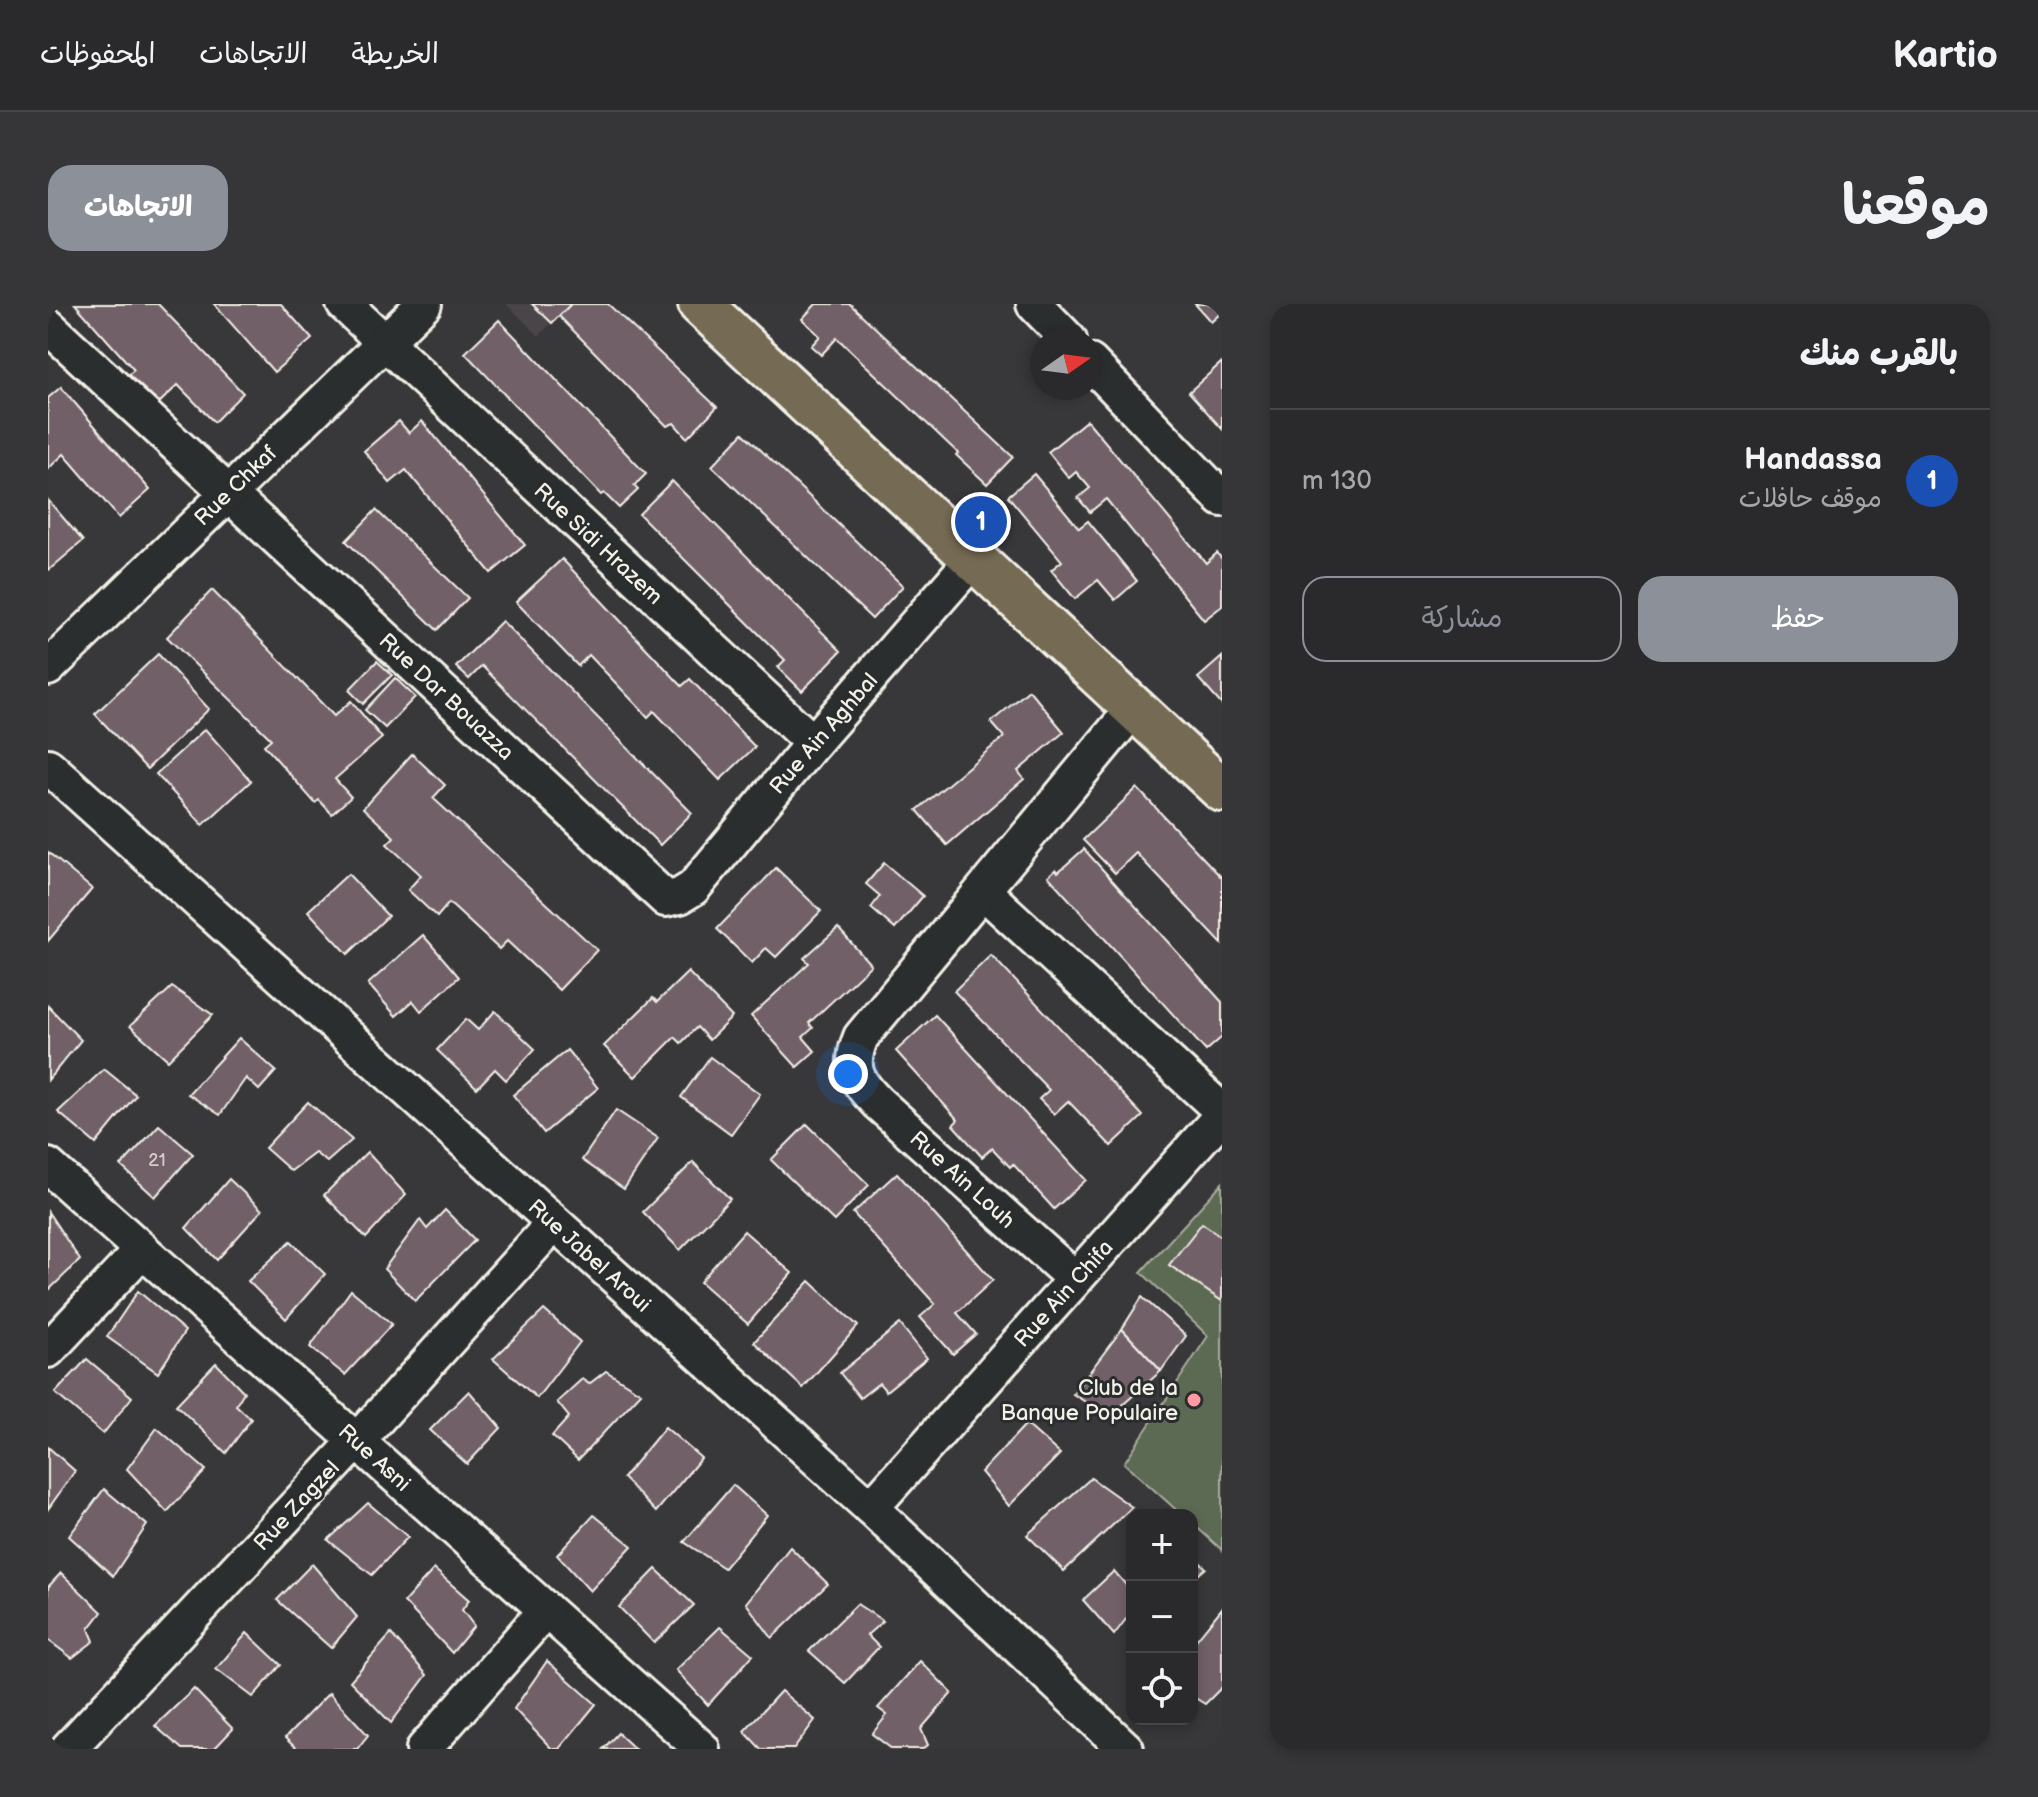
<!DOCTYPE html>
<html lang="ar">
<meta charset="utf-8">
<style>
:root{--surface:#2a292c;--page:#363538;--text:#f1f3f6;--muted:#a5a6a9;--line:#464548;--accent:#8c9099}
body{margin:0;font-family:"Balsamiq Sans","Playpen Sans Arabic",sans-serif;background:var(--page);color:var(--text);direction:rtl}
.controls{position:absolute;right:24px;bottom:24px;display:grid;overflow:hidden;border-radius:16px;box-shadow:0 4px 12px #0003}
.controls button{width:72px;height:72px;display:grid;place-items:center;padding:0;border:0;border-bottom:2px solid var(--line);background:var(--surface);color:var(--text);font:40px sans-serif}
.compass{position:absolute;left:982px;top:24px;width:72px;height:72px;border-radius:50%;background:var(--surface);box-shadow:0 4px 12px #0003;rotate:76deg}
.you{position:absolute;left:800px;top:770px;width:28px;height:28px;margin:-20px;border:6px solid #fff;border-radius:50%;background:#1a73e8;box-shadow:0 0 0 12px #1a73e833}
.badge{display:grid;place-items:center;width:52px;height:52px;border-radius:50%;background:var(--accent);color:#fff;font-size:26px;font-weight:700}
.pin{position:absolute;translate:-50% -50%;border:4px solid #fff;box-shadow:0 2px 8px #0006}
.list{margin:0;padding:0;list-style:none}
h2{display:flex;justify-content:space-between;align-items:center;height:104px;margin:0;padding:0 32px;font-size:34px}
h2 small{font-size:26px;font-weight:400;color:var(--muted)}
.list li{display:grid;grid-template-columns:52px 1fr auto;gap:24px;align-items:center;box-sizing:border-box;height:144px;padding:0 32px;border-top:2px solid var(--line)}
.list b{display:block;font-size:30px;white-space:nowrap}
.list p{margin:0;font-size:26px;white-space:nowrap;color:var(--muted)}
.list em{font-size:26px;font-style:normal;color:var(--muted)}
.actions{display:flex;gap:16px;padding:24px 32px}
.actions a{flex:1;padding:18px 0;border:2px solid var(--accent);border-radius:24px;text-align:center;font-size:28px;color:var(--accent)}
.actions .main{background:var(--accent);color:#fff}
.icon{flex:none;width:44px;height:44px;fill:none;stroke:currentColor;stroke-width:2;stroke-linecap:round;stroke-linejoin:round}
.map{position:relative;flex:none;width:1174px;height:1445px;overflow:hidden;direction:ltr;border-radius:24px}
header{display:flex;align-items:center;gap:48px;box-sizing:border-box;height:112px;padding:0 40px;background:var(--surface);border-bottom:2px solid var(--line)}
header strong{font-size:38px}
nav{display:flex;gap:44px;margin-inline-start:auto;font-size:28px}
.intro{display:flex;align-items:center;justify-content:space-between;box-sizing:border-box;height:192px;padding:0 48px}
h1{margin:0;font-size:56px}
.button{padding:20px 36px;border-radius:24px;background:var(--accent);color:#fff;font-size:28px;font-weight:700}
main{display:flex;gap:48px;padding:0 48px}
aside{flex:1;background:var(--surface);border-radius:24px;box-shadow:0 4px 12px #0003}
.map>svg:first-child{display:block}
.built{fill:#494448}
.green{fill:#5d6b52;stroke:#a8ae9d;stroke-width:2}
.building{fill:#726169;stroke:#f4f1e8;stroke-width:2}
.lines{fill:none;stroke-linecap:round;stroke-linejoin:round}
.minor-casing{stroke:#f4f1e8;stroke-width:40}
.major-casing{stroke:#f4f1e8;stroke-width:48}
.minor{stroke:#2a2d2e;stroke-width:34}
.major{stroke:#746b52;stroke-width:42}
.poi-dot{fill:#ff9aa2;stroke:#2a2d2e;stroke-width:3}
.labels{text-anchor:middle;stroke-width:6;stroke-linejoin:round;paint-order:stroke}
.number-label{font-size:18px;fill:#d4cdc8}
.street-label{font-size:22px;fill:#f4f1e8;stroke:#2a2d2e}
.poi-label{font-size:22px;fill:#f4f1e8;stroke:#2a2d2e;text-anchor:end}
</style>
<header>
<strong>Kartio</strong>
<nav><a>الخريطة</a><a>الاتجاهات</a><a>المحفوظات</a></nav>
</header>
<div class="intro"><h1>موقعنا</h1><a class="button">الاتجاهات</a></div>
<main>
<aside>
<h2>بالقرب منك<small></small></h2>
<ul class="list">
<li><span class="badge" style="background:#1a4fb4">1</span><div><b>Handassa</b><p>موقف حافلات</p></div><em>130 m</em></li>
</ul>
<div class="actions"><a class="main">حفظ</a><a>مشاركة</a></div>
</aside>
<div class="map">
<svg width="1174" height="1445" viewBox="0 0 1174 1445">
<rect width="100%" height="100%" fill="#38373a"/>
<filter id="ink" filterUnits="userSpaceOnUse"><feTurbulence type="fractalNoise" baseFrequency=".0125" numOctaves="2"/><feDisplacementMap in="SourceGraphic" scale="16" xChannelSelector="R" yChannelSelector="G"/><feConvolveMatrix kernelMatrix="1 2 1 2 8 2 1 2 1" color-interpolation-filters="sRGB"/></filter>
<g filter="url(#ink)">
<polygon class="built" points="458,0 523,0 491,32"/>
<polygon class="green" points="1174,879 1174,1246 1144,1219 1144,1211 1134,1211 1076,1159 1160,1032 1093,968"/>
<g class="building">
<polygon points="27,0 110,0 195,89 166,118 130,81 109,101 80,71 86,66"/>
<polygon points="166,0 233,0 264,35 226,68"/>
<polygon points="484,0 523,0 504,19"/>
<polygon points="523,0 560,0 669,103 639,134 626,119 619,122 511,12"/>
<polygon points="768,0 802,0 965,153 939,180 908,151 910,149 789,34 773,51 763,42 772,32 754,15"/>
<polygon points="1147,0 1174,0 1174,8 1163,18"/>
<polygon points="451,16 598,170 586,182 590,186 571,204 556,189 553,191 417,49"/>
<polygon points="1173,59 1174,60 1174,125 1141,88"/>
<polygon points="13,83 102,186 71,214 16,150 0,165 0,94"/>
<polygon points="1039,116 1158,259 1169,249 1174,255 1174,302 1156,316 1058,195 1042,208 1030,194 1042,184 1028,168 1021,174 1000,148"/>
<polygon points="351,117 361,129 374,117 477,241 443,269 358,166 342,179 316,147"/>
<polygon points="695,129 855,282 824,315 664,162"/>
<polygon points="986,170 1031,224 1040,217 1089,277 1067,296 1050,276 1027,295 1003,266 1014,257 960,192"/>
<polygon points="624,177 793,347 754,387 730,363 737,356 591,210"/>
<polygon points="0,196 35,237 1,266 0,265"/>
<polygon points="328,206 420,294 389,326 298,237"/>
<polygon points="514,255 634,382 642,375 707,443 672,476 606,407 600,413 541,351 530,362 468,298"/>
<polygon points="164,286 286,412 303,397 334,434 287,475 303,493 284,510 271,496 267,499 216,441 223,435 119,333"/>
<polygon points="454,317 644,509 612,541 434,362 421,375 408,363"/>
<polygon points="110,350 161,405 99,465 47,410"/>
<polygon points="1174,353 1174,401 1150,374"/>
<polygon points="329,357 344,371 315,400 301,386"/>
<polygon points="347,374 367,393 337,424 317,406"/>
<polygon points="981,386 1016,428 970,467 976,475 899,541 869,506 956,433 943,418"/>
<polygon points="157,425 203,477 155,521 108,470"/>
<polygon points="364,450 397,481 385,494 549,646 511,686 459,637 451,645 401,599 389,613 360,586 373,571 339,540 346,533 315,504"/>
<polygon points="1089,484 1174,574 1174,640 1088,549 1067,569 1035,536"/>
<polygon points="1036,545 1174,698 1174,733 1158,747 1000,572 1008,565 1010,568"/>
<polygon points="0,548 44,585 0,637"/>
<polygon points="836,559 875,592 847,625 823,604 832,592 818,580"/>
<polygon points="728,564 773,607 728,653 718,644 704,659 669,625"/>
<polygon points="300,570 340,612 300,650 260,607"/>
<polygon points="790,624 823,661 761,719 765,724 755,733 767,747 749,763 703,712 761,659 756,654"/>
<polygon points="375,631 411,673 373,707 365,697 348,712 320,680"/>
<polygon points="943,651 1095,812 1063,842 1020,797 1006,810 991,795 1001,786 906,687"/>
<polygon points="640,668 684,713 661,736 649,723 633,739 627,733 587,773 556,742 605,694 609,698"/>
<polygon points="124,683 165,711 120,756 82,722"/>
<polygon points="0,702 33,736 0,776"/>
<polygon points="447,707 487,745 458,776 447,765 429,784 389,746 418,715 430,726"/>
<polygon points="887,711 1038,876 1006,905 965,860 962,863 944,844 934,853 905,821 910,816 848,747"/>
<polygon points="191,734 228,767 211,786 198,774 172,811 140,790"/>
<polygon points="519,746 550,784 496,829 465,791"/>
<polygon points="662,753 712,790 683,830 633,793"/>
<polygon points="56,765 88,791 48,840 10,808"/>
<polygon points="260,798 304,836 279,858 267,849 243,867 217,844"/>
<polygon points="568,806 610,834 576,885 534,856"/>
<polygon points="759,820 821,881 786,917 723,856"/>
<polygon points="111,821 145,850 107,893 73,862"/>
<polygon points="319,848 358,891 318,934 276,891"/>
<polygon points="645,858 682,895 632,946 595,908"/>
<polygon points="849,869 945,976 909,1009 928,1030 905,1050 872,1013 887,1000 805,909"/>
<polygon points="181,875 214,906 169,956 138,924"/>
<polygon points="397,906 427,936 367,997 336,965 372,916 379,925"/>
<polygon points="0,908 32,956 0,987"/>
<polygon points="1154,919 1174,933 1174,997 1121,961"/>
<polygon points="696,927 744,969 700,1020 652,978"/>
<polygon points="243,937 277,970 238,1015 200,977"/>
<polygon points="762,977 810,1022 755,1084 706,1038"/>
<polygon points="303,986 344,1020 297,1071 262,1043"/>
<polygon points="90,987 137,1027 110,1069 59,1033"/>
<polygon points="1094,993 1138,1032 1113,1067 1074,1025"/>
<polygon points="496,1006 532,1038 489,1094 445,1055"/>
<polygon points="852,1020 879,1054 838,1087 831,1079 812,1094 792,1069"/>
<polygon points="1074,1025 1113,1067 1061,1113 1025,1090"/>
<polygon points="39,1055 84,1093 55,1130 7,1089"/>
<polygon points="168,1059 196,1088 188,1101 203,1115 178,1149 128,1101"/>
<polygon points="558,1067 593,1089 530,1156 504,1132 521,1113 509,1098 534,1075 541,1080"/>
<polygon points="421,1087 453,1124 419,1160 382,1126"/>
<polygon points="978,1120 1012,1150 961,1202 933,1168"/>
<polygon points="617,1123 653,1154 608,1208 575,1174"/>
<polygon points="109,1124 158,1166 119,1208 79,1165"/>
<polygon points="0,1143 27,1167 0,1205"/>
<polygon points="1043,1174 1084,1203 1016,1267 979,1231"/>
<polygon points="685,1181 719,1211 676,1264 636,1238"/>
<polygon points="56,1185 99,1221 65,1272 21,1232"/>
<polygon points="320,1199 360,1233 324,1271 280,1236"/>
<polygon points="546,1211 584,1242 542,1287 509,1251"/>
<polygon points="742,1243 780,1280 724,1334 698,1299"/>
<polygon points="1144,1251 1158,1264 1144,1276"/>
<polygon points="264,1260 309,1313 283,1344 229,1296"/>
<polygon points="386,1265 421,1296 414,1306 426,1322 404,1349 356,1298"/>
<polygon points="608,1265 646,1301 606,1339 571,1303"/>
<polygon points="1066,1267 1078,1281 1084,1275 1084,1319 1078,1315 1066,1331 1035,1296"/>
<polygon points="13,1269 54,1308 41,1325 46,1337 24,1354 0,1336 0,1283"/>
<polygon points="809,1300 835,1317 819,1331 831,1343 797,1379 761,1347"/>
<polygon points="1174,1304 1174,1383 1157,1400 1144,1392 1144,1341"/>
<polygon points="672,1323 705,1351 660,1401 628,1366"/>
<polygon points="199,1329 233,1361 205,1393 168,1365"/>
<polygon points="343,1330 379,1371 343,1419 302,1377"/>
<polygon points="499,1357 548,1400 511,1445 504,1445 466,1405"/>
<polygon points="872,1357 904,1389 873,1425 880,1441 875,1445 844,1445 824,1430 839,1411 830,1404"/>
<polygon points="146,1385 185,1425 166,1445 134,1445 107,1422"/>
<polygon points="733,1387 767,1416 746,1445 713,1445 696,1427"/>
<polygon points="281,1389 320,1431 309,1445 249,1445 237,1434"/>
<polygon points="570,1429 587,1445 555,1445"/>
</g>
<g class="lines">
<defs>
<g id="minor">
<polyline points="296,0 765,439"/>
<polyline points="986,0 1021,36"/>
<polyline points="0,22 618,595 632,592 645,584 765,439 926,254"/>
<polyline points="1042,58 1174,195"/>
<polyline points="0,364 376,0"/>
<polyline points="0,462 823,1204 1078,1445"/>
<polyline points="935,587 1174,807"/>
<polyline points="0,862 654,1445"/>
<path d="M1027,975L830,799C808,777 800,764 813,733L1086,404"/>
<polyline points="0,1046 94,946"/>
<polyline points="823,1204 1174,811"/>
<polyline points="20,1445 309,1137 506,919"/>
<polyline points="376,1445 498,1306"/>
</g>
<polyline id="major" points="652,0 1174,486"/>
</defs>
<use href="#minor" class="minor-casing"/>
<use href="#major" class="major-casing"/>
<use href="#minor" class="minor"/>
<use href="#major" class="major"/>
</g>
</g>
<circle class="poi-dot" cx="1146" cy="1096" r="8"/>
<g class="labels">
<g class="number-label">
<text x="109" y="862">21</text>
</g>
<g class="street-label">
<text transform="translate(187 181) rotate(-44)" y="8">Rue Chkaf</text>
<text transform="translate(551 239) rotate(43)" y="8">Rue Sidi Hrazem</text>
<text transform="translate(399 392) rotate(43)" y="8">Rue Dar Bouazza</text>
<text transform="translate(775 429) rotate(-49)" y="8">Rue Ain Aghbal</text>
<text transform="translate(915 875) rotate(42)" y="8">Rue Ain Louh</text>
<text transform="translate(542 951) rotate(42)" y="8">Rue Jabel Aroui</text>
<text transform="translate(1015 989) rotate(-48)" y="8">Rue Ain Chifa</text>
<text transform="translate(327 1153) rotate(42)" y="8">Rue Asni</text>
<text transform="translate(248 1201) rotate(-47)" y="8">Rue Zagzel</text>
</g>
<g class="poi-label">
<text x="1130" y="1091">Club de la<tspan x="1130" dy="25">Banque Populaire</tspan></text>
</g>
</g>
</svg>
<div class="controls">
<button>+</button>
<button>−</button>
<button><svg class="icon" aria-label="locate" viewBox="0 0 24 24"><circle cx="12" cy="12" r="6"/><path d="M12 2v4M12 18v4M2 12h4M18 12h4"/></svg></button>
</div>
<svg class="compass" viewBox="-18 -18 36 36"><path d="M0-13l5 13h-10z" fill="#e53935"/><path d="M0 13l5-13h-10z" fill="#a5a6a9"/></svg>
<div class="you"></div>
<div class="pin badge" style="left:933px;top:218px;background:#1a4fb4">1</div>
</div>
</main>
